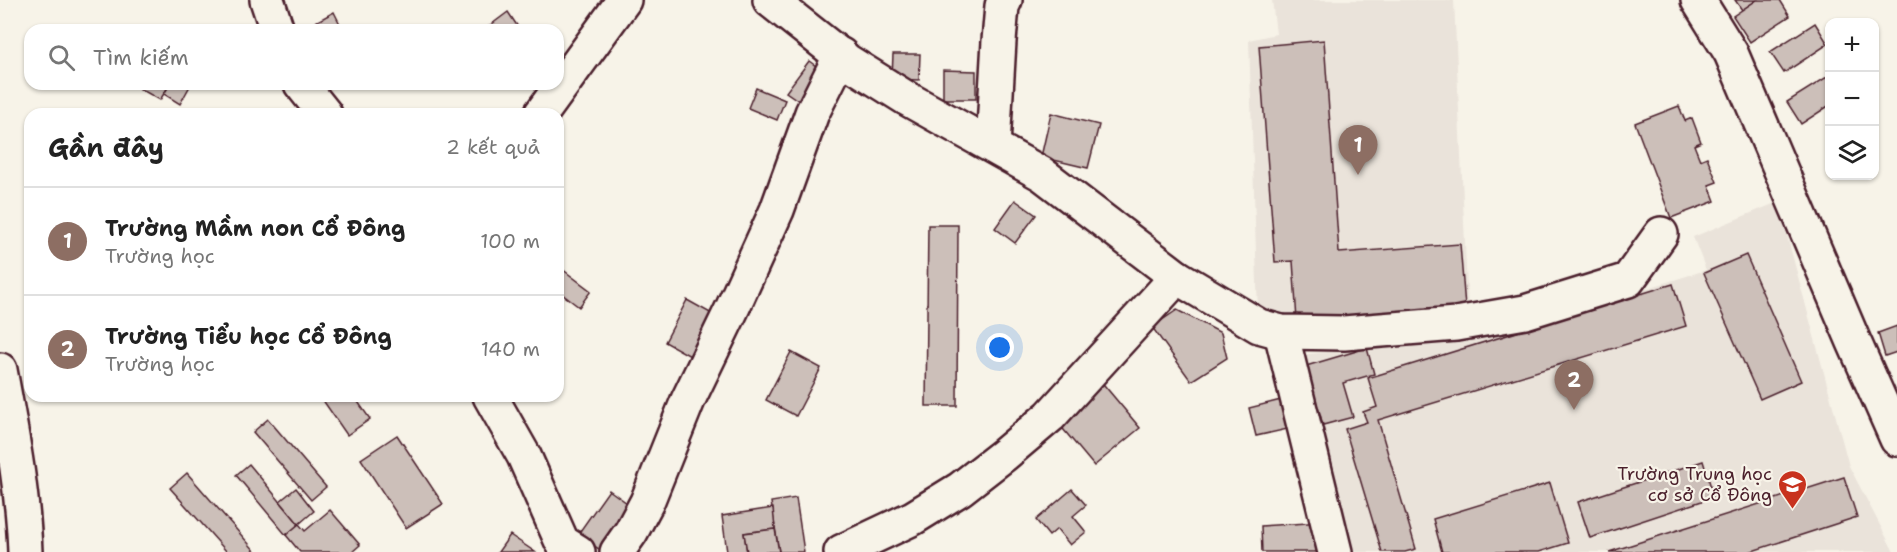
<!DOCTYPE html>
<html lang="vi">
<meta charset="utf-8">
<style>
:root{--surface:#fff;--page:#f6f6f6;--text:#222;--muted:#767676;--line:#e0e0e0;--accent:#0f766e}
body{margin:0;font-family:"Shantell Sans",sans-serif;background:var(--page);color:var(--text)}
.controls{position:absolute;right:18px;top:18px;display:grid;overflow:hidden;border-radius:12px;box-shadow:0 2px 4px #0004}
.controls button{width:54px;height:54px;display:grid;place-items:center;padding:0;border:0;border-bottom:2px solid var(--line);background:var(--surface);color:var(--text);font:30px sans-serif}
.you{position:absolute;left:1000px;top:348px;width:21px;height:21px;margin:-15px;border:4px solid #fff;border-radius:50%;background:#1a73e8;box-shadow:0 0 0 9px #1a73e833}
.badge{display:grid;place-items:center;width:39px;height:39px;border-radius:50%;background:var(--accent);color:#fff;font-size:20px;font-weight:700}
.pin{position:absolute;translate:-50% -50px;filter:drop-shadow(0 2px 3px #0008)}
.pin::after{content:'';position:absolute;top:32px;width:21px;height:18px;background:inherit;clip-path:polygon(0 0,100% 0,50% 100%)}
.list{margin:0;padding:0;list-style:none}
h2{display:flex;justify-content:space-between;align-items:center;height:78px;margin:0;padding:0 24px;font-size:26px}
h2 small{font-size:20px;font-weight:400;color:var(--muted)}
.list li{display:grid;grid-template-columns:39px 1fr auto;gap:18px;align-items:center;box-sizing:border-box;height:108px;padding:0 24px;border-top:2px solid var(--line)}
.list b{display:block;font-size:22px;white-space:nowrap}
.list p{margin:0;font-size:20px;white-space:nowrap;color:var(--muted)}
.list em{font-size:20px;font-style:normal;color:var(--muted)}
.icon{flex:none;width:33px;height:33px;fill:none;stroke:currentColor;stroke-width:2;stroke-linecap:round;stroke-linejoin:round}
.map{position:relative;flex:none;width:1897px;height:552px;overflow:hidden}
.search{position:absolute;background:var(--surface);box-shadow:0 2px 4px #0004;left:24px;top:24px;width:540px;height:66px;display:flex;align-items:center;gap:15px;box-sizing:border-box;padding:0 21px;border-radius:18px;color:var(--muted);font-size:22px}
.panel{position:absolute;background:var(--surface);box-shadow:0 2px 4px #0004;left:24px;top:108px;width:540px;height:294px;border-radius:18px}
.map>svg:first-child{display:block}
.built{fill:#eae3da}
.building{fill:#ccbfb9;stroke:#4a1f2b;stroke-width:1.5}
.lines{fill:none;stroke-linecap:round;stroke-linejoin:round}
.street-casing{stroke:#4a1f2b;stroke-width:38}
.street{stroke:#f7f3e8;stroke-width:33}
.labels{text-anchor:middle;stroke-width:4.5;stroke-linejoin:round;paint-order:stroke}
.poi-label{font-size:18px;fill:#4a1f2b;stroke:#f7f3e8;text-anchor:end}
</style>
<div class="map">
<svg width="1897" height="552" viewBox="0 0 1897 552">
<rect width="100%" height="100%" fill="#f7f3e8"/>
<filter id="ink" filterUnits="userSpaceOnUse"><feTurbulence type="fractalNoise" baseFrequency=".0167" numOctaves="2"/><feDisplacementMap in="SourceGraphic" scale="12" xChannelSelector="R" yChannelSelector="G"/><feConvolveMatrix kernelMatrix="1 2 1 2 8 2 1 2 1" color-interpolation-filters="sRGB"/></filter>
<g filter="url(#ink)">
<g class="built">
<polygon points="1272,0 1454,0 1468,311 1291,322 1258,314 1249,40 1276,34"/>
<polygon points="1778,202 1849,466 1894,552 1354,552 1299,355 1500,334 1706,270 1693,237"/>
</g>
<g class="building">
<polygon points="1735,0 1757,0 1742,10"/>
<polygon points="1757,0 1780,0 1790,16 1750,42 1733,16"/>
<polygon points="334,12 343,30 301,30"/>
<polygon points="508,12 520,30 484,30"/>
<polygon points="1815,23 1828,44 1784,73 1770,52"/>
<polygon points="1324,40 1339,253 1460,244 1465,307 1297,320 1293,261 1275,262 1259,46"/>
<polygon points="893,54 920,54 919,80 892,79"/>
<polygon points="809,61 827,74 805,105 786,92"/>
<polygon points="943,70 976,71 976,99 943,99"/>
<polygon points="1830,75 1830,105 1801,124 1787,102"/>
<polygon points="136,84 170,84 160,100 135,86"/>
<polygon points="170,84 191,84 180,104 164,94"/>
<polygon points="756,88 785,100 777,120 748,108"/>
<polygon points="1679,106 1685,121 1692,118 1701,142 1694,145 1700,160 1707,157 1717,182 1709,185 1715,201 1671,218 1635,123"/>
<polygon points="1051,113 1099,125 1088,168 1041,157"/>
<polygon points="1015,200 1036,215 1015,243 995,228"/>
<polygon points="928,225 958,225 957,406 926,406"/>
<polygon points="1746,255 1801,381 1760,399 1704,273"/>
<polygon points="558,266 591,291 579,307 558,291"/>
<polygon points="1673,284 1686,326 1378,420 1416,549 1405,552 1382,552 1345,429 1367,422 1363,412 1377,407 1368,378"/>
<polygon points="687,300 714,315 692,357 665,342"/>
<polygon points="1177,310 1221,333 1227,358 1191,381 1152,327"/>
<polygon points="1897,326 1897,352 1885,356 1878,333"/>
<polygon points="1367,348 1374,374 1343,383 1353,417 1323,425 1306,366"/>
<polygon points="791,352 821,368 796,416 766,400"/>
<polygon points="1099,379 1140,428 1094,466 1053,417"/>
<polygon points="320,396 354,396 370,419 347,435"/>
<polygon points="1285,399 1292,428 1256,436 1249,408"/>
<polygon points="268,419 326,487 311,500 253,432"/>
<polygon points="397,435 443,504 406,528 361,459"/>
<polygon points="1703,461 1714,497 1590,538 1578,502"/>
<polygon points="249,464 299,524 286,535 236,475"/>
<polygon points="187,473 256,552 227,552 170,488"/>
<polygon points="1844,477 1857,517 1749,552 1609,552"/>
<polygon points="1550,483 1568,543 1539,552 1442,552 1433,519"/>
<polygon points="296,488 314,511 299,524 280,501"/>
<polygon points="1072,489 1086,505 1073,516 1086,532 1070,545 1057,529 1049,536 1036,520"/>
<polygon points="609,490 638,511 603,552 578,534"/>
<polygon points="796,498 804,552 779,552 771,502"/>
<polygon points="773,508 775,529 744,533 747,552 727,552 722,516"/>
<polygon points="330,510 360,545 352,552 300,552 286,535 299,524 305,531"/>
<polygon points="1324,522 1326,552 1262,552 1261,526"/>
<polygon points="775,529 779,552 747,552 744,533"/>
<polygon points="510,535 535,552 498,552"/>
</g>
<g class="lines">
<defs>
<g id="street">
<polyline points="267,0 277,30"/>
<polyline points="770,0 847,61 906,98 1042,174 1177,277"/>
<polyline points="1698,0 1731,53 1854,342 1897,439"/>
<polyline points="301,84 325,114"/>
<polyline points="541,114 624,0"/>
<polyline points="993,146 999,41 1002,6 1005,0"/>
<polyline points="1281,332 1335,552"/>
<path d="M0,370C11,430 23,491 25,552"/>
<polyline points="490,396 524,456 562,542 578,552"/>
<polyline points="617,552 631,532 647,502 688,400 732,309 777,210 812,113 841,55"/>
<polyline points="841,552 913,518 960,489 1005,454 1050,416 1177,277 1259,326 1281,332 1344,333 1456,324 1525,312 1628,280 1661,234"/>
</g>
</defs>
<use href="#street" class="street-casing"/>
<use href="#street" class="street"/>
</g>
</g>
<defs>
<symbol id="school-pin" viewBox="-11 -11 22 30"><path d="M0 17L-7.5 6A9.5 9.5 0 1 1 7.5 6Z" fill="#c8321e" stroke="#f7f3e8"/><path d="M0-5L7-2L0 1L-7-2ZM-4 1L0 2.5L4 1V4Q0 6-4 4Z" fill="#fff"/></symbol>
</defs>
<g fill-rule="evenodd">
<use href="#school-pin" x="1776" y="468" width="33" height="45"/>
</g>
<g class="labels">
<g class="poi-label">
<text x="1772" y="480">Trường Trung học<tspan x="1772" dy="21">cơ sở Cổ Đông</tspan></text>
</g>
</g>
</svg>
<div class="controls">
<button>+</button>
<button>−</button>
<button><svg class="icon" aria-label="layers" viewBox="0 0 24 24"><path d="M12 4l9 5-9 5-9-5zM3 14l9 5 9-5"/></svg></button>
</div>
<div class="you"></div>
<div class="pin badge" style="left:1358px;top:175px;background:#8d6e63">1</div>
<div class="pin badge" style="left:1574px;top:410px;background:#8d6e63">2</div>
<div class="search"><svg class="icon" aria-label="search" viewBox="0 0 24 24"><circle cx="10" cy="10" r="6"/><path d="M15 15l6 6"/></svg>Tìm kiếm</div>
<section class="panel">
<h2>Gần đây<small>2 kết quả</small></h2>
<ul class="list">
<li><span class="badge" style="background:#8d6e63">1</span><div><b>Trường Mầm non Cổ Đông</b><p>Trường học</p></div><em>100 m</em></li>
<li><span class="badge" style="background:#8d6e63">2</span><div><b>Trường Tiểu học Cổ Đông</b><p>Trường học</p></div><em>140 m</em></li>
</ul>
</section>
</div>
